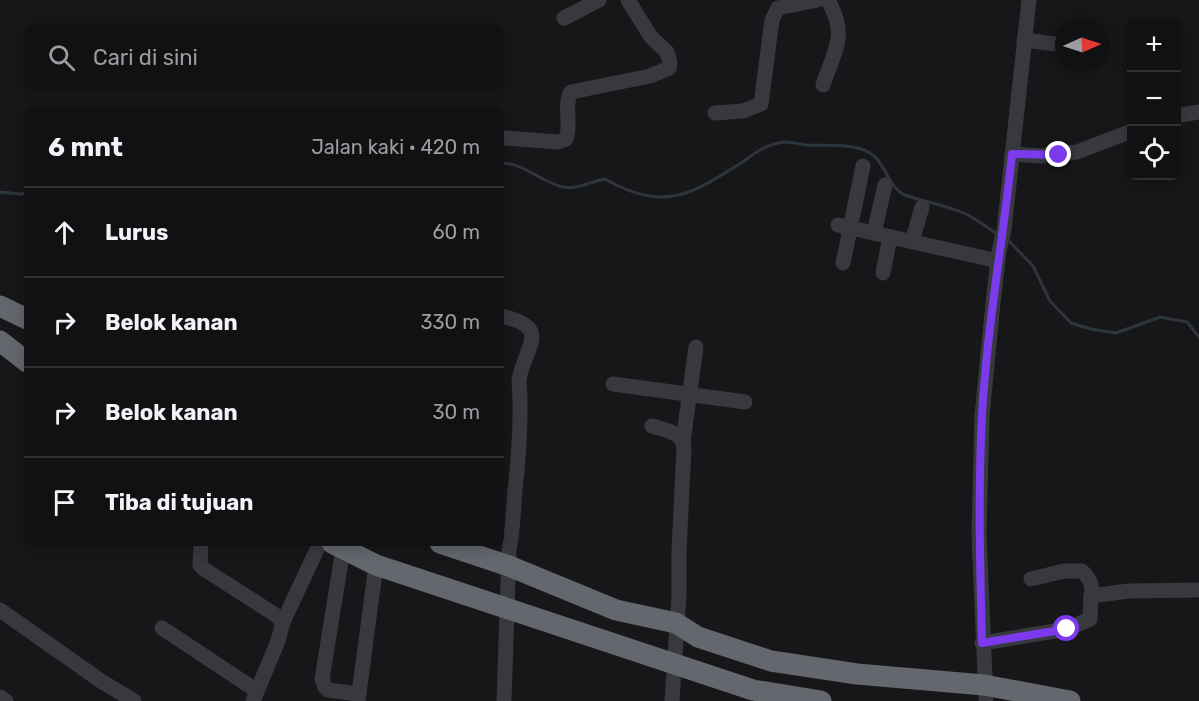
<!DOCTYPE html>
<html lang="id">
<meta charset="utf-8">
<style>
:root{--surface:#111113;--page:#1e1f21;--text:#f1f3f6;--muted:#9c9da0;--line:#303133}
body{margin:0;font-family:Rubik,sans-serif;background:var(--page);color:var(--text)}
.controls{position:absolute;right:18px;top:18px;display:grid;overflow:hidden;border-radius:9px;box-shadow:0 3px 15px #0003}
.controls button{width:54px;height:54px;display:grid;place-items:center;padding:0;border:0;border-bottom:2px solid var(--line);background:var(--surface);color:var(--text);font:30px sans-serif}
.compass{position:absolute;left:1055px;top:18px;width:54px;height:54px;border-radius:50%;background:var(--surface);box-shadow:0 3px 15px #0003;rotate:87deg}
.stop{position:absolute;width:18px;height:18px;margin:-14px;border:4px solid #7c3aed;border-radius:50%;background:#fff}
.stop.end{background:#7c3aed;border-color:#fff;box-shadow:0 2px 6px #0008}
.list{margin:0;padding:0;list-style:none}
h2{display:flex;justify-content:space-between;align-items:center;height:78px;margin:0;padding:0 24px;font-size:26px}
h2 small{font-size:20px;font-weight:400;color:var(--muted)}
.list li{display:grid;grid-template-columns:39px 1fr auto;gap:18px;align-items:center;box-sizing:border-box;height:90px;padding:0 24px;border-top:2px solid var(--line)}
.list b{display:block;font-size:22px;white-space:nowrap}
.list em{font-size:20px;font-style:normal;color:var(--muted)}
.icon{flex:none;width:33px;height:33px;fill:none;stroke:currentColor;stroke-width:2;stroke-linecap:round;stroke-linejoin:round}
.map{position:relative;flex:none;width:1199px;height:701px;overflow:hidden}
.search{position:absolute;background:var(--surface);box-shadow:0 3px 15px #0003;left:24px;top:24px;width:480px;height:66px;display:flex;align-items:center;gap:15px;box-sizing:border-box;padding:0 21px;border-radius:9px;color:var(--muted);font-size:22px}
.panel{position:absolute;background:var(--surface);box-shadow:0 3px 15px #0003;left:24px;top:108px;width:480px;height:438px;border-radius:9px}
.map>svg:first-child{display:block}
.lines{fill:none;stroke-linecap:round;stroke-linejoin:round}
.stream{stroke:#2e363d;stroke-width:3}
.minor{stroke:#38393e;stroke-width:15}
.highway{stroke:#65676f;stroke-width:21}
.route{stroke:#7c3aed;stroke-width:8}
</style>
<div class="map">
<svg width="1199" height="701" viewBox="0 0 1199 701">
<rect width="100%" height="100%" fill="#171719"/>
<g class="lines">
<g class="stream">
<path d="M501,163C524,163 541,182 563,187C577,190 592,181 605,179C665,213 692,194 744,161C756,152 769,143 785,142C792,142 800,144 807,145C826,146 859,142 874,156C886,166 889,188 905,195C924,202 946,205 966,214C976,219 987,227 997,234"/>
<polyline points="0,192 20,194 27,193"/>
<polyline points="1008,240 1033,266 1050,301 1071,323 1091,329 1116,333 1160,317 1187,322 1199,337"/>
</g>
<g class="minor">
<polyline points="564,18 599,0"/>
<polyline points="1024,40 1064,45"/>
<path d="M823,85C835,49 848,36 828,0"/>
<polyline points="715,113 743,111 761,104 772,20 778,8 818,0"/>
<polyline points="1176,116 1199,112"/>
<path d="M504,138L558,142L566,139C572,124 563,107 571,92L650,76L669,68L670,62L667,52L651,37L628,0"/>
<polyline points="1012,154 1040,156 1077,152 1132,131"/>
<polyline points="838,225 998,261"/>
<polyline points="874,233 885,185"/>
<polyline points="912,242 922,207"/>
<polyline points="843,263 863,166"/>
<polyline points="883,273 890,237"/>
<path d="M501,316C553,328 525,345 519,380C522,417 519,454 515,491C513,512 513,530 509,551L504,701"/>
<polyline points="613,384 745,402"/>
<path d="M652,426C665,430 683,432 684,448L679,551V597L672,701"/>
<polyline points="683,442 696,347"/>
<polyline points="201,543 200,565 204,569 274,614 283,622"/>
<polyline points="343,549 322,679 325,687 328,690 359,694"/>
<path d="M1031,579L1064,571H1082C1089,578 1094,585 1091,596"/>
<polyline points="0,610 101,681 134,701"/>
<polyline points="162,628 257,691"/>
<polyline points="982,643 1067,629 1090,619 1091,596 1129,591 1199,590"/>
<polyline points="0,697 6,701"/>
<polyline points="253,701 278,641 283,622 320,543"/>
<polyline points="358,701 376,565"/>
<polyline points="986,701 979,534 982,416 993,303 999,251 1004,230 1029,0"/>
</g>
<g class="highway">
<polyline points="0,306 27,319"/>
<polyline points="0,341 27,362"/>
<polyline points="332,543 376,565 753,690 821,701"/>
<polyline points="440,543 509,566 616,610 676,623 698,637 771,661 857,674 984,685 1070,701"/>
</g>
</g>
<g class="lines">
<path class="route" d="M1059,155L1012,154C1003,241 987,327 982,415C978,491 980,567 982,643L1067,629"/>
</g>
</svg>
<div class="controls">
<button>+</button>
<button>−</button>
<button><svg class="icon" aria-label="locate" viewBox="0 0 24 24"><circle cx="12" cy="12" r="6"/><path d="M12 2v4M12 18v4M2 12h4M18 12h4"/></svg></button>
</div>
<svg class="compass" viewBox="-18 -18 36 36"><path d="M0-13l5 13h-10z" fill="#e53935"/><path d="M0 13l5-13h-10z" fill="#9c9da0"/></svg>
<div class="stop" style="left:1067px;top:629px"></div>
<div class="stop end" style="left:1059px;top:155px"></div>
<div class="search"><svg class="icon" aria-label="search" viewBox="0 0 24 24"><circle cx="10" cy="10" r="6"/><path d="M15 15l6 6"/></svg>Cari di sini</div>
<section class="panel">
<h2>6 mnt<small>Jalan kaki · 420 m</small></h2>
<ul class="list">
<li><svg class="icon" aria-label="ahead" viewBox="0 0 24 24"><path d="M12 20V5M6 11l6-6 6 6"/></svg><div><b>Lurus</b></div><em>60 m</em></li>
<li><svg class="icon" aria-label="right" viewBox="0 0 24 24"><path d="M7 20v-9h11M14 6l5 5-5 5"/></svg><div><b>Belok kanan</b></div><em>330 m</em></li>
<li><svg class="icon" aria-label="right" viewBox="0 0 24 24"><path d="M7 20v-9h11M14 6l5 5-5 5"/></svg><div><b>Belok kanan</b></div><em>30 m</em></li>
<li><svg class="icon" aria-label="arrive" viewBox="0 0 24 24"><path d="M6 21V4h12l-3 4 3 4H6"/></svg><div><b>Tiba di tujuan</b></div></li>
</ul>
</section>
</div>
